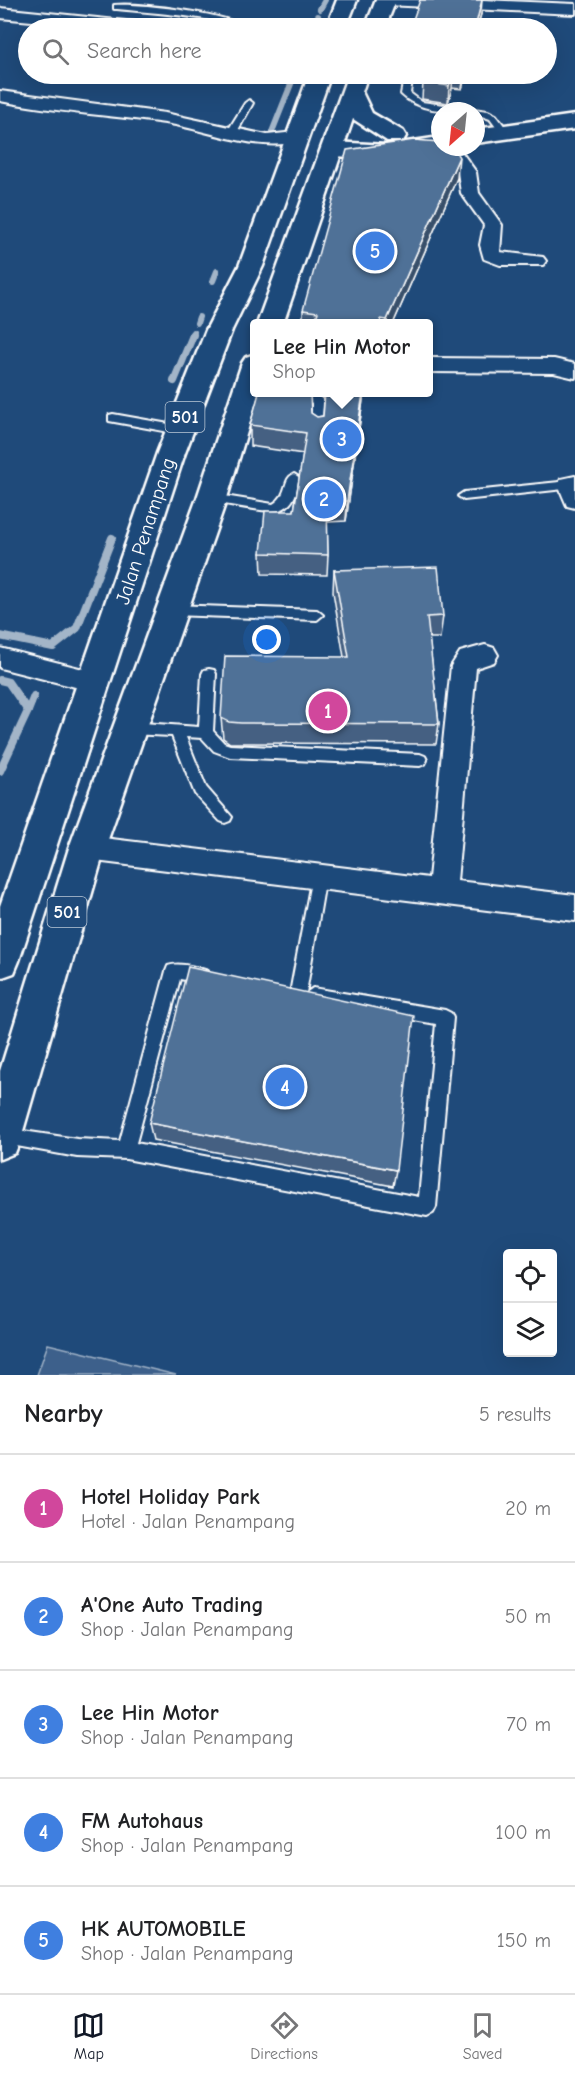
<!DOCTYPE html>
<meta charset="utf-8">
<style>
:root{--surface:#fff;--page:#f2f2f2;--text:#202124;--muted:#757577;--line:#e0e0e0;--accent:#111827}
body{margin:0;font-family:"Comic Neue",sans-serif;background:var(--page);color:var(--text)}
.controls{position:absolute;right:18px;bottom:18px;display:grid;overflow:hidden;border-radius:6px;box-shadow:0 6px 24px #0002}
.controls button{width:54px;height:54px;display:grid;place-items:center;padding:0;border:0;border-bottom:2px solid var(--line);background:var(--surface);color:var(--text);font:30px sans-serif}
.compass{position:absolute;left:431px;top:102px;width:54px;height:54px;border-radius:50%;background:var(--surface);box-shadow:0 6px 24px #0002;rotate:207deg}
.you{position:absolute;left:267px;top:640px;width:21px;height:21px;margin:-15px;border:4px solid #fff;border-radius:50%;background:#1a73e8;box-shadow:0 0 0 9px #1a73e833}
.badge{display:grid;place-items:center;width:39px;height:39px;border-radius:50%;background:var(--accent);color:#fff;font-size:20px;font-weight:700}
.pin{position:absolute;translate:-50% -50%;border:3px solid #fff;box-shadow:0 2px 6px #0006}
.popup{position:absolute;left:250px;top:319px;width:183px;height:78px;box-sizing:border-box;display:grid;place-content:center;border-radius:6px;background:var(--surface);filter:drop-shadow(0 2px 4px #0005);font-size:20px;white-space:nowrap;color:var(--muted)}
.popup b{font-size:22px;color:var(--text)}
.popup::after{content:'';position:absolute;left:50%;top:100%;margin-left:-12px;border:12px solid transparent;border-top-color:var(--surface)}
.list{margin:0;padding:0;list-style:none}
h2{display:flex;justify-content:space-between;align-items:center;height:78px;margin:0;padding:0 24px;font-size:26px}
h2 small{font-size:20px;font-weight:400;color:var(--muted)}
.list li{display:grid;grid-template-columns:39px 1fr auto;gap:18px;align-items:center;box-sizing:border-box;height:108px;padding:0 24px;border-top:2px solid var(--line)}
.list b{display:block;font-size:22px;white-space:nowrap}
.list p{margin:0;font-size:20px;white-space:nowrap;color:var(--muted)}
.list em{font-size:20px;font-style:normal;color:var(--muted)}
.icon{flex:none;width:33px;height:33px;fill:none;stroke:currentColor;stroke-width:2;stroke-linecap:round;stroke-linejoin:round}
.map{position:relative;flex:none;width:575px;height:1375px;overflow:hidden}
.search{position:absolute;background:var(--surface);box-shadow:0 6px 24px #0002;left:18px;right:18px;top:18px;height:66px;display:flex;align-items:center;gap:15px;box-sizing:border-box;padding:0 21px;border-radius:33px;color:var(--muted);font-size:22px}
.sheet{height:618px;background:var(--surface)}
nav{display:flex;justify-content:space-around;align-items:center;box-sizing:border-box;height:84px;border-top:2px solid var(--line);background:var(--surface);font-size:16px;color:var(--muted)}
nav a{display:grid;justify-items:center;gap:3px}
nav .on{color:var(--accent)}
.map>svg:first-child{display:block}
.green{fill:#3c618b;stroke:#9eb0c5;stroke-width:1.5}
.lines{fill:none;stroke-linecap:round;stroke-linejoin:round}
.stream-far1{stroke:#a3b5c8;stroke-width:6}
.stream{stroke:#a3b5c8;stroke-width:8}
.service-casing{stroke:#fff;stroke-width:4}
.minor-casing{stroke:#fff;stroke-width:4}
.secondary-casing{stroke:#fff;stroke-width:5}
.primary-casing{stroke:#fff;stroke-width:5}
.service{fill:#1f4a7a;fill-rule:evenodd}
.minor{fill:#1f4a7a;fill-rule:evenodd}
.secondary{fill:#1f4a7a;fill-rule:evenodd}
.primary{fill:#1f4a7a;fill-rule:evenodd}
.wall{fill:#456182;stroke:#fff;stroke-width:1.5}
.shaded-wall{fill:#384f6a;stroke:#fff;stroke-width:1.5}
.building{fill:#507197;stroke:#fff;stroke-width:1.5}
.labels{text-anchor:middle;stroke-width:5;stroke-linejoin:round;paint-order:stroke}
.shield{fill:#1f4a7a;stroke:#bcc9d7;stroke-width:1.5}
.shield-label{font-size:18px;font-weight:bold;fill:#fff}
.street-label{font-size:20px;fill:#fff;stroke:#1f4a7a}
</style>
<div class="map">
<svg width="575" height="1375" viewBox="0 0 575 1375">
<rect width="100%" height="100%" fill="#1f4a7a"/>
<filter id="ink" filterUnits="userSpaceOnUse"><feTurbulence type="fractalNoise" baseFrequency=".0167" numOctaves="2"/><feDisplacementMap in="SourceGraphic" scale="12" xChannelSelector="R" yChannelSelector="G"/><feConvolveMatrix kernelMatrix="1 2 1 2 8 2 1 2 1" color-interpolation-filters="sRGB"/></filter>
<g filter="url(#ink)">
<polygon class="green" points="48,1344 176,1375 37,1375"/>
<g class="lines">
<g class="stream-far1">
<polyline points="320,9 325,0"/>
<polyline points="313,28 318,16"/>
<polyline points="270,137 295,74"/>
<polyline points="213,281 217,271"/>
<polyline points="197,323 199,317"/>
<polyline points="192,337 194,332"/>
</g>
<g class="stream">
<polyline points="174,381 193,335"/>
<polyline points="0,636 53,647 77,628 112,538"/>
<polyline points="0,680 8,682 28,711 0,771"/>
<polyline points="28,711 34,696"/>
</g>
<defs>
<g id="service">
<path d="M114,5C138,3 229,13 245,28C233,29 218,21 205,19C176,14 146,12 117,9H114Z"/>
<path d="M405,74H413L410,93L422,102L488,111L496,115L509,132L501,134L490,119L476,114V111C450,111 420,113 401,94Z"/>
<polygon points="249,100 253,103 237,132 229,134 227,132 245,103"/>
<polygon points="299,392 313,392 324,401 322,435 318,436 312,432 312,403"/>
<polygon points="113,414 180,426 186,430 180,434 109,421 109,415"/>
<path d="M294,474L300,478C294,509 284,514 254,509C240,507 226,504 212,502L206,498L212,494L273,504C289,495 282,479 294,474Z"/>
<polygon points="569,481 575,485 573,488 464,500 458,496 464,492"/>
<polygon points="172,605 317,610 323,615 317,620 172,615 166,610"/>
<polygon points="209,669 214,670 216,674 213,731 224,743 230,745 420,754 425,756 427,760 425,764 420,766 230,757 214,751 202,738 186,737 206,787 232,817 230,821 225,823 220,821 195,794 172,736 129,734 124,732 122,728 124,724 129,722 199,727 202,674 204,670"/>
<path d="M319,869L324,871L326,876L306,993L313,988L445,1010L451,1013L453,1018L436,1207L433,1213L427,1216L126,1159L77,1157L0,1143V1129L3,1128L77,1139L120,1141L166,971L168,966C179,962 197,967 208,971L210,976L208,981L202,983L180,979L136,1143L419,1197L436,1024L313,1002L307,1000L305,995L298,1000L292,998L290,993L312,876L314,871Z"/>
</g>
<g id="minor">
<polygon points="378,0 483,0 575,4 575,14 386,5"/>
<polygon points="0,8 146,23 154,28 105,28 0,18"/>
<path d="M0,91L165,113L267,135L295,132L304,137L301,141C257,153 209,130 165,123C110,115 55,112 0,101Z"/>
<polygon points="440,147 458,147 476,172 479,193 502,225 500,252 543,257 546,261 543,265 500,265 484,259 480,245 484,225 461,193 458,172"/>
<polygon points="429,358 554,359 575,364 575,378 554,373 429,372"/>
<polygon points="575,476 575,508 567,506 558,485 561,479"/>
<polygon points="485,645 494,648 498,655 494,662 476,668 457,881 575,895 575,921 87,860 77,856 73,848 77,840 87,836 429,878 451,666 460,652"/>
<polygon points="0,648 95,672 104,675 108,682 104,689 95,692 0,668"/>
</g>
<g id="secondary">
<polygon points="575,115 575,129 476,143 476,129"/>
<polygon points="440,137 440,147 449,147 448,149 387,159 334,156 326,154 323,149 326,144 334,142 387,145"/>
</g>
<g id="primary">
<polygon points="337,0 357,0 346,28 326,28"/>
<polygon points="376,0 396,0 385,28 365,28"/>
<polygon points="309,74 331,74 263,266 232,330 185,453 19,961 14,973 0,978 0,906 157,453 206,330 239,266"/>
<polygon points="348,74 368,74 362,92 372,113 403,131 406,136 403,141 387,141 353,119 283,324 257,324"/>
<polygon points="255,354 255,392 259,392 227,498 105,848 21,1138 15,1153 0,1159 0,1071 69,848 197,498 242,363 246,357"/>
</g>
</defs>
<use href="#service" class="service-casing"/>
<use href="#minor" class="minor-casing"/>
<use href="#secondary" class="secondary-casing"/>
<use href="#primary" class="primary-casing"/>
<use href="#service" class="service"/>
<use href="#minor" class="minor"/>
<use href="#secondary" class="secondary"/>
<use href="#primary" class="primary"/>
</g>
<g class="wall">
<polygon points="481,14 477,28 411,28 411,25"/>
<polygon points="425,74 466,74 462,89 452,88 448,103 422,99 423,82"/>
<polygon points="457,178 393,324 303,324 303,310"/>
<polygon points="317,393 364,393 346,521 327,522 328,555 327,575 262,574 261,553 294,511 303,454 250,446 250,425 311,413 317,417 323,416 324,399"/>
<polygon points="334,570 443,616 440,638 429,638 439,724 436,744 242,743 230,743 223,738 221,718 344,657 333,592"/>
<polygon points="149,1123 396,1170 393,1186 153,1140"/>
</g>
<g class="shaded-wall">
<polygon points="482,0 481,14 477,28 475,28"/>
<polygon points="453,74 452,88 448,103 449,86"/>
<polygon points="464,74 466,74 462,89"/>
<polygon points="459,157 457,178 393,324 387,324 387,320"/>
<polygon points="363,393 364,393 346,521 347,501"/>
</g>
<g class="building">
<polygon points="420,0 482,0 475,28 437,28 437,27 411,25"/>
<polygon points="425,74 453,74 449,86 423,82"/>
<polygon points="414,140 440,142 440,147 453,147 459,157 387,320 381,319 380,324 314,324 318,312 303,310 347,150"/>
<polygon points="259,393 310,393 311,413 317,417 323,416 325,393 363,393 347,501 327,501 328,555 261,553 265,511 294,511 306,433 250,425"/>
<polygon points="438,567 443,616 427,617 439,724 241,723 229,722 221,718 225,656 349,657 334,570"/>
<polygon points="188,967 414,1016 396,1170 149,1123"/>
</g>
</g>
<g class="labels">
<g class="shield">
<rect x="165.5" y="402" width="39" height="30" rx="4.5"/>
<rect x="47.5" y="897" width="39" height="30" rx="4.5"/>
</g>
<g class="shield-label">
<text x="185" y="423">501</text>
<text x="67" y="918">501</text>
</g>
<g class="street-label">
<text transform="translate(145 531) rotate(-72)" y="7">Jalan Penampang</text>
</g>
</g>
</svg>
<div class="controls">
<button><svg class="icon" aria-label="locate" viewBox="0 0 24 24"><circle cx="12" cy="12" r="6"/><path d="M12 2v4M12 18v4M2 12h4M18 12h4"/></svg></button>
<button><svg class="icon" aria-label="layers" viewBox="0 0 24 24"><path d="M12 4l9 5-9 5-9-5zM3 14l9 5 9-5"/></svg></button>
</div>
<svg class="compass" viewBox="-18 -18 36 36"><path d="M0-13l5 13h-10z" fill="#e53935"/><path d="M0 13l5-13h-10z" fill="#757577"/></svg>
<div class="you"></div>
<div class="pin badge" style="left:328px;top:711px;background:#d1479c">1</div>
<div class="pin badge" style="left:324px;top:499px;background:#3f7fe0">2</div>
<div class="pin badge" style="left:342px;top:439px;background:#3f7fe0">3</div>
<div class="popup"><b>Lee Hin Motor</b>Shop</div>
<div class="pin badge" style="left:285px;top:1087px;background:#3f7fe0">4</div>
<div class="pin badge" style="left:375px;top:251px;background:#3f7fe0">5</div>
<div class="search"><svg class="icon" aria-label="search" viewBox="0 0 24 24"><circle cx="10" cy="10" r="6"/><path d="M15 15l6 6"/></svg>Search here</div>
</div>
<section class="sheet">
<h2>Nearby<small>5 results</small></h2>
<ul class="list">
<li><span class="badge" style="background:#d1479c">1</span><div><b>Hotel Holiday Park</b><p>Hotel · Jalan Penampang</p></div><em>20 m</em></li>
<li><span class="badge" style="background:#3f7fe0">2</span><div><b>A'One Auto Trading</b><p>Shop · Jalan Penampang</p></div><em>50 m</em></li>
<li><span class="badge" style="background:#3f7fe0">3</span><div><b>Lee Hin Motor</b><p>Shop · Jalan Penampang</p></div><em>70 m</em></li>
<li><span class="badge" style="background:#3f7fe0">4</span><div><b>FM Autohaus</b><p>Shop · Jalan Penampang</p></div><em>100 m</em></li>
<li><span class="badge" style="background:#3f7fe0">5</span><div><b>HK AUTOMOBILE</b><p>Shop · Jalan Penampang</p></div><em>150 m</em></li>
</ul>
</section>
<nav>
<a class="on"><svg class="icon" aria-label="map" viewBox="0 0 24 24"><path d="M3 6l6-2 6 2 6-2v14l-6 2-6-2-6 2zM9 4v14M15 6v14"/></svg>Map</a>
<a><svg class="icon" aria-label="directions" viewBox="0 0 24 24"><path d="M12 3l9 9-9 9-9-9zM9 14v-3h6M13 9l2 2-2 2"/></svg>Directions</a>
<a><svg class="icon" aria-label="saved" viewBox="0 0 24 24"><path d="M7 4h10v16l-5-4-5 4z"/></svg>Saved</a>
</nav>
